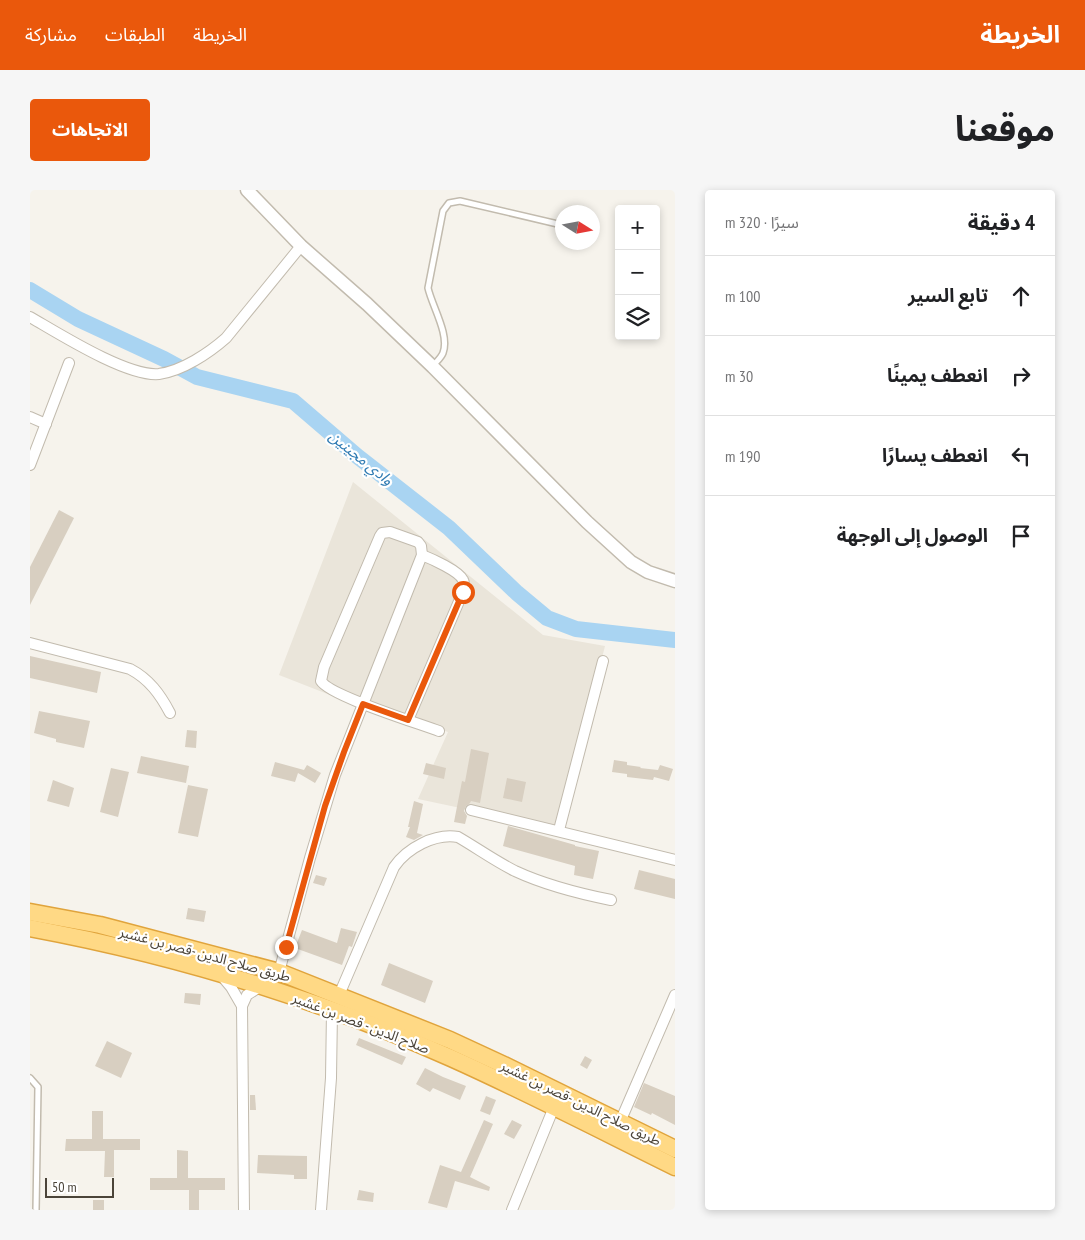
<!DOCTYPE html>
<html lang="ar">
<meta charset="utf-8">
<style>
:root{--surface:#fff;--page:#f6f6f6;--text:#202124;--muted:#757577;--line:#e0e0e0;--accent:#ea580c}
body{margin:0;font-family:"PT Sans Narrow","Noto Sans Arabic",sans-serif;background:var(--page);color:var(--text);direction:rtl}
.controls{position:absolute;right:15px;top:15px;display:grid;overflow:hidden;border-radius:5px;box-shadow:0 2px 8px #0003}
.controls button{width:45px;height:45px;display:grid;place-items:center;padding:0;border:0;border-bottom:1px solid var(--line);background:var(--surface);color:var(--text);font:25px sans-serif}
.compass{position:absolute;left:525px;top:15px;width:45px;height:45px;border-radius:50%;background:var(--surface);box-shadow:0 2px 8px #0003;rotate:101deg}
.scale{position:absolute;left:15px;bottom:12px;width:69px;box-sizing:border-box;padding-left:5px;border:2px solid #4b4439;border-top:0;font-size:14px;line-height:18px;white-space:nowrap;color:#4b4439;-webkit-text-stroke:4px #fff;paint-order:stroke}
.stop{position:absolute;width:15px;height:15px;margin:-11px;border:4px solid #ea580c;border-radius:50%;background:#fff}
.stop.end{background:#ea580c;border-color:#fff;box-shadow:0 1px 5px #0008}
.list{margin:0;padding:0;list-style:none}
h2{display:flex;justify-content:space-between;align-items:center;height:65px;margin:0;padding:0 20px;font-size:21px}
h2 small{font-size:16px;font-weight:400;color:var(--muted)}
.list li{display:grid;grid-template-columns:32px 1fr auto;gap:15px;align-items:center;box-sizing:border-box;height:80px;padding:0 20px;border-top:1px solid var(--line)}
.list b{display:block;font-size:19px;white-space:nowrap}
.list em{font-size:16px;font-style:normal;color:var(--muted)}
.icon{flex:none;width:28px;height:28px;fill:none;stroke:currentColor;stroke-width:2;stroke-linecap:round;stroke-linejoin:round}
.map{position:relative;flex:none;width:645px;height:1020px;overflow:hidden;direction:ltr;border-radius:5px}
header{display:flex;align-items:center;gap:30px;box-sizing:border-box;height:70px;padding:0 25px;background:var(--accent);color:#fff}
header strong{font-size:24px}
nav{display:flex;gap:28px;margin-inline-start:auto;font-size:18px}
.intro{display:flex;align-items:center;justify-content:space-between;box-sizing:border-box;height:120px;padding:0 30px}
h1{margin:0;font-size:35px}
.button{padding:12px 22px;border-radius:5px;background:var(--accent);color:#fff;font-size:18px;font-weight:700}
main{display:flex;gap:30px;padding:0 30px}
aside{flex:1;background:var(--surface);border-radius:5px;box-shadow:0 2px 8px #0003}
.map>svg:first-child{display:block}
.residential{fill:#eae5da}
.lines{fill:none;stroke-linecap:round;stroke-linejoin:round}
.river{stroke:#a9d4f2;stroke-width:16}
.building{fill:#d8cfc1}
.service-casing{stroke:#c2bbae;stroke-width:8}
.minor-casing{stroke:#c2bbae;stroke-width:12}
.tertiary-casing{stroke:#c2bbae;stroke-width:15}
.trunk-casing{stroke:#e0a43c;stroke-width:19}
.service{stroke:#fff;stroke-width:5}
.minor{stroke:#fff;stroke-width:10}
.tertiary{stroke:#fff;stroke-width:12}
.trunk{stroke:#ffd985;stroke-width:16}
.route{stroke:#ea580c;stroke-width:6}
.labels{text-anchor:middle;stroke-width:4.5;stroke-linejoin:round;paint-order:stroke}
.street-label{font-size:14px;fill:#4b4439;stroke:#fff}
.water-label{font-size:15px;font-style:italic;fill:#2e7ab2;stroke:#fff}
</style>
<header>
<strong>الخريطة</strong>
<nav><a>الخريطة</a><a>الطبقات</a><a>مشاركة</a></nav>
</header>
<div class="intro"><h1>موقعنا</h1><a class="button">الاتجاهات</a></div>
<main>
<aside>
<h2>4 دقيقة<small>سيرًا · 320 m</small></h2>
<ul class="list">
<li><svg class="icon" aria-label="ahead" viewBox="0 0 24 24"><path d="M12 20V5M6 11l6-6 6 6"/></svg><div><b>تابع السير</b></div><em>100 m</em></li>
<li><svg class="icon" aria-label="right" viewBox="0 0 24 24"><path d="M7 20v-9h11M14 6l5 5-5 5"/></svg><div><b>انعطف يمينًا</b></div><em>30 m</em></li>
<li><svg class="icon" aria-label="left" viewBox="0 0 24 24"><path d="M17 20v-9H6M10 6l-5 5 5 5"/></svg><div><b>انعطف يسارًا</b></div><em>190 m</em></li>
<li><svg class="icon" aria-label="arrive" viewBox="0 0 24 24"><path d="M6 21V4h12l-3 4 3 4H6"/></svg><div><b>الوصول إلى الوجهة</b></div></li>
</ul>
</aside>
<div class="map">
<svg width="645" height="1020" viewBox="0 0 645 1020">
<rect width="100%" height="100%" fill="#f6f3ec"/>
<polygon class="residential" points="323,292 513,445 575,456 529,639 388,609 418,542 334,513 323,514 249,485"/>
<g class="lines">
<polyline class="river" points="0,100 48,129 134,169 167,187 263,211 327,266 419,338 487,403 517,428 546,439 645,450"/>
</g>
<g class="building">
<polygon points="29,320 44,328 0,415 0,377"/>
<polygon points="0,466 71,482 67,503 0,488"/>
<polygon points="9,521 60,531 54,558 26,552 26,549 4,543"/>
<polygon points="157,540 167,541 166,558 155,557"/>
<polygon points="441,559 459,563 450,613 441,611 440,613 436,616 434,621 437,626 435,634 424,632 432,591 435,592"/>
<polygon points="111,566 159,576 156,593 107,583"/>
<polygon points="584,570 597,572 597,575 611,577 610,578 628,580 630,575 643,579 639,591 624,587 623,590 597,587 597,584 582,582"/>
<polygon points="245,572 274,580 277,575 291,583 285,593 268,583 265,592 241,586"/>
<polygon points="396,573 416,578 414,589 393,584"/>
<polygon points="81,578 99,582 88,627 70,622"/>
<polygon points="477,588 496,592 492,612 473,608"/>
<polygon points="23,590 44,598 39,617 17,611"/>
<polygon points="158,595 178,599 168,647 148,643"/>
<polygon points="384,611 393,614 387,643 393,645 384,650 376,647 380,637 378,637"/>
<polygon points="478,636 545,655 545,656 569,661 563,689 544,685 545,676 473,656"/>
<polygon points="609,680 645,689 645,709 604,699"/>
<polygon points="286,685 297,688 294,696 283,693"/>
<polygon points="158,718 176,721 174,732 156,729"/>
<polygon points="311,738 327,742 322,757 319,756 312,775 265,758 272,740 307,753"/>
<polygon points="359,773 403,791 395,813 351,795"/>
<polygon points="155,803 171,804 170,815 154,813"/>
<polygon points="329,848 376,867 372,875 326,855"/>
<polygon points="77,851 102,863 91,888 65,876"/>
<polygon points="555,866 562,870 557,879 550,875"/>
<polygon points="395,878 413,887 436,896 430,910 403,898 400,902 386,894"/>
<polygon points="614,893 645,906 645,935 622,923 621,925 604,917"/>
<polygon points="220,905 225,905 226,920 220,920"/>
<polygon points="456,906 466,910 460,925 450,921"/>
<polygon points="62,921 73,921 73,949 110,949 110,960 84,960 84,987 74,987 75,961 35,961 36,949 62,949"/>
<polygon points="454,930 463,934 440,987 460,997 459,1001 425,991 417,1018 398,1013 410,975 431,982"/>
<polygon points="482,930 492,935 484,949 474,944"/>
<polygon points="147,960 158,961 158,988 195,988 195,1000 169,1000 169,1020 159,1020 159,1000 120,1000 120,988 147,988"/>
<polygon points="228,965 277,966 277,989 264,989 264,985 227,983"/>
<polygon points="329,1000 344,1003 343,1012 327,1010"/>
<rect x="63" y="1010" width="11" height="10"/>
</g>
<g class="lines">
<defs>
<g id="service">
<path d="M403,176C406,172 411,168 413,163C420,145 402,116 398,98L413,21L419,13L430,11L532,35"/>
<polyline points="0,888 8,897 6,1020"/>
</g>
<g id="minor">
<path d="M0,127C28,143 97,187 129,184C152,181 179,163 196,148L271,56"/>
<polyline points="0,227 16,234"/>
<polyline points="0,275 39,173"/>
<path d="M0,453L100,479C119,489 130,504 140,523"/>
<path d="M378,530L433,402C433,397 435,394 433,390C429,381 402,369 392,365"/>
<polyline points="441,620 645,670"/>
<polyline points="529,640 573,471"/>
<path d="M249,782L280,668L305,585L392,365L391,356L388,352L360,342L352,343L350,346L294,477L291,491C300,506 388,533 409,541"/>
<polyline points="190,784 201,797 212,816"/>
<path d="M309,805L364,677C377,658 405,643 428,647C447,658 465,671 485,681C513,694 551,704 581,710"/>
<polyline points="590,932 645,805"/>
<polyline points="214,1020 212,816 217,805 231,796"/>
<polyline points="291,1020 301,888 302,821"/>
<polyline points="482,1020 524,917"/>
</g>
<polyline id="tertiary" points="217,0 271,56 337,114 403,177 557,332 601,372 618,382 645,391"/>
<g id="trunk">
<polyline points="0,722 70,735 249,782 420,850 474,875 645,959"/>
<path d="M0,738C145,765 286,808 421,868C497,902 570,940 645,977"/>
</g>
</defs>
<use href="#service" class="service-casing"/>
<use href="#minor" class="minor-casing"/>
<use href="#tertiary" class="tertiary-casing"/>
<use href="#trunk" class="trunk-casing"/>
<use href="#service" class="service"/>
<use href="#minor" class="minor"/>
<use href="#tertiary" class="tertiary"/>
<use href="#trunk" class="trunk"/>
</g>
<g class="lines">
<polyline class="route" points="256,757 295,616 314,562 333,514 378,530 433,402"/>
</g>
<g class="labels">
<g class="street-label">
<text transform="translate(175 764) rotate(15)" y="5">طريق صلاح الدين -قصر بن غشير</text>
<text transform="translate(331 833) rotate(21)" y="5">صلاح الدين - قصر بن غشير</text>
<text transform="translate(551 913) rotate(26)" y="5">طريق صلاح الدين -قصر بن غشير</text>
</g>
<g class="water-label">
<text transform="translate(331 268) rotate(39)" y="5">وادي مجينين</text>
</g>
</g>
</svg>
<div class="controls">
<button>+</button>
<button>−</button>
<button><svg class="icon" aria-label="layers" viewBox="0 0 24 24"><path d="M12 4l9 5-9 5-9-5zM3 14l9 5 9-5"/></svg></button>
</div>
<svg class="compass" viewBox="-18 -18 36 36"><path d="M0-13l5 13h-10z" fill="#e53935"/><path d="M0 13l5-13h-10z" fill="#757577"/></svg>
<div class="scale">50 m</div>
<div class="stop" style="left:433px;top:402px"></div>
<div class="stop end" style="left:256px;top:757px"></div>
</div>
</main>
